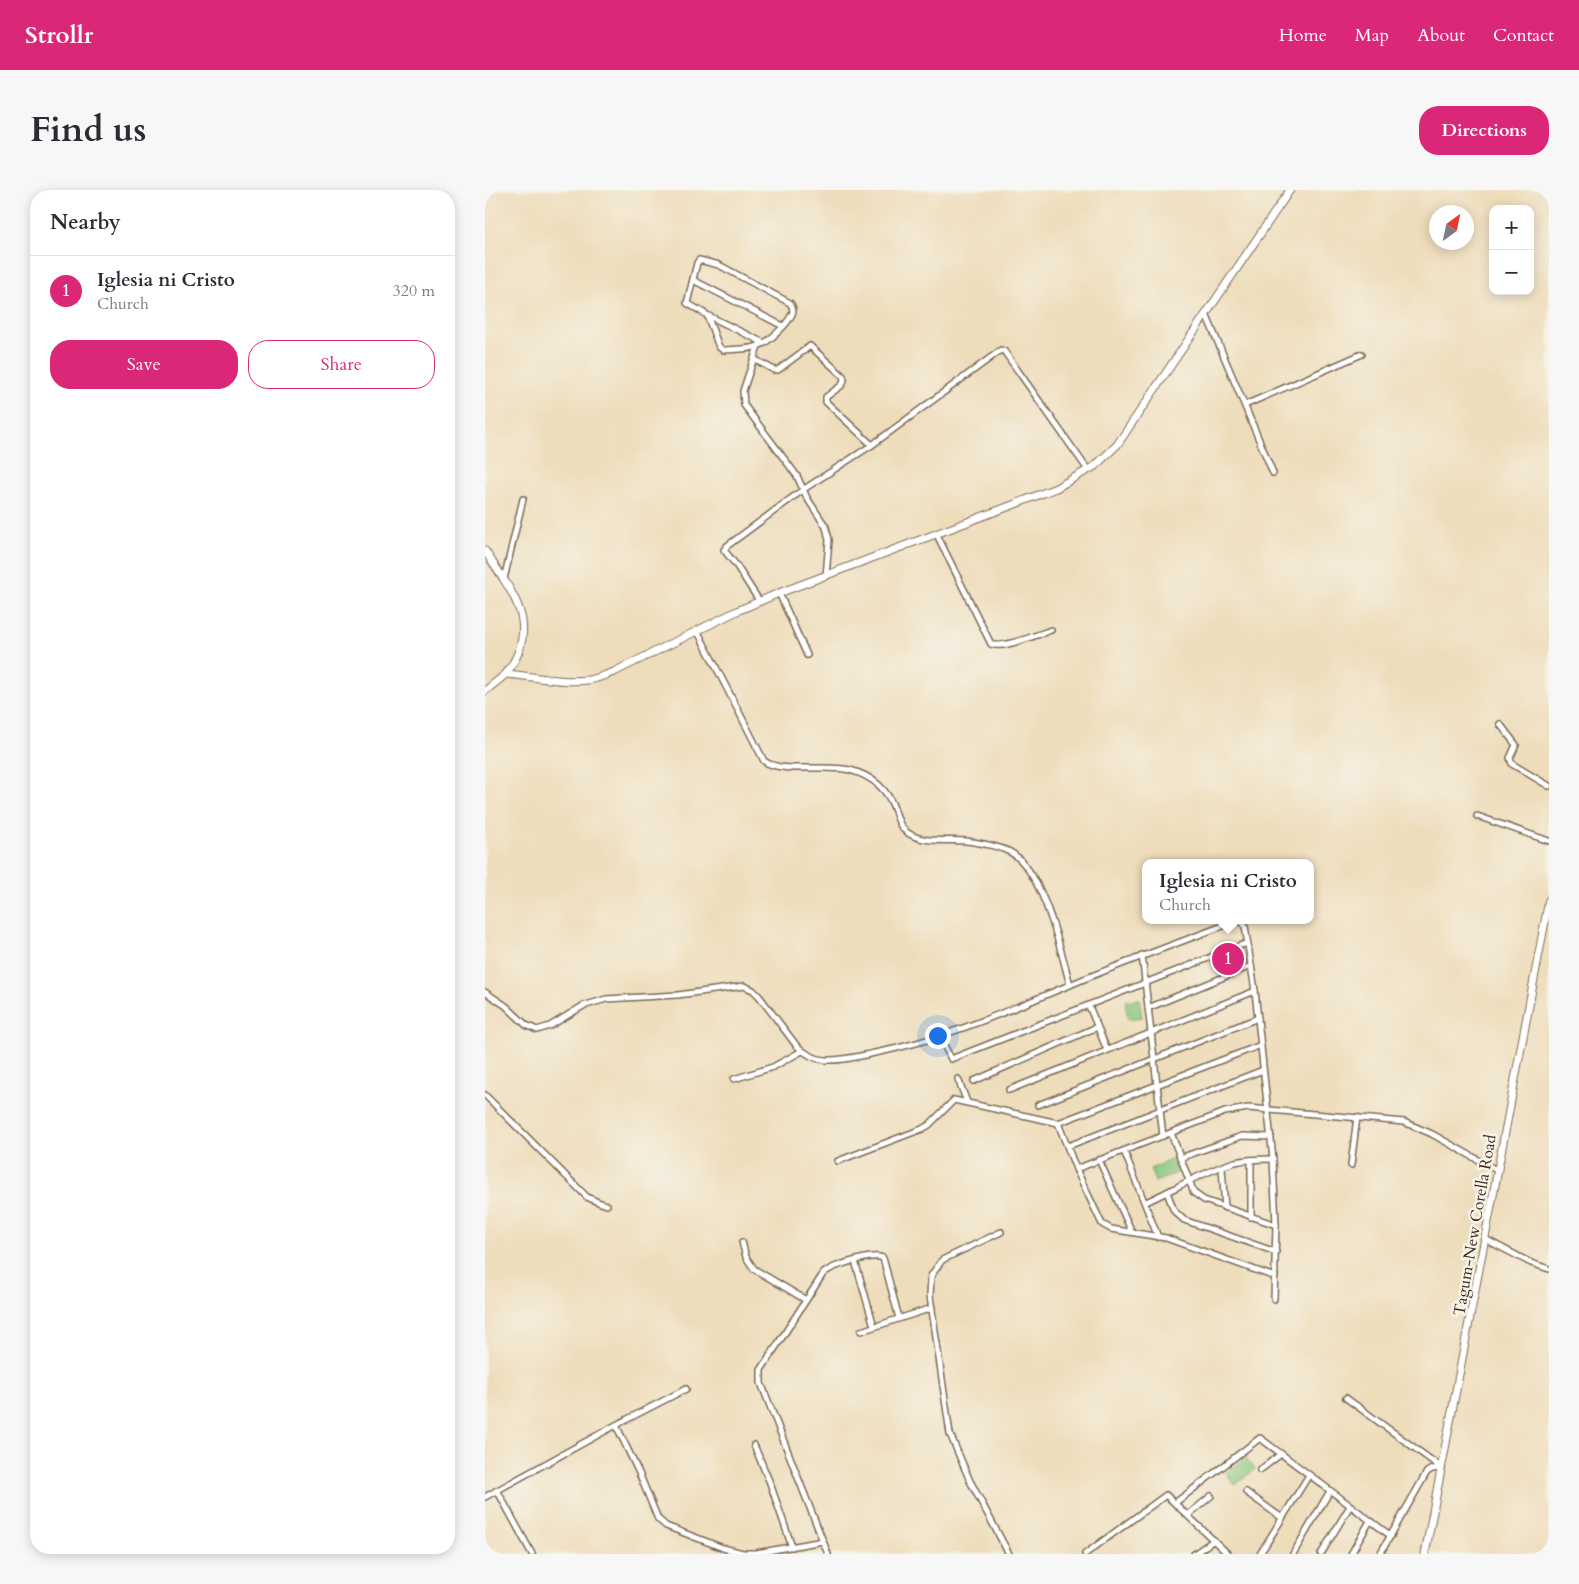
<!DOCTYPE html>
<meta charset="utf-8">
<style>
:root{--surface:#fff;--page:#f7f7f7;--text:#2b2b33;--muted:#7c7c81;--line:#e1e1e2;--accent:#db2777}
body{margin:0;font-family:Cardo,serif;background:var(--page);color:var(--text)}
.controls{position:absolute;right:15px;top:15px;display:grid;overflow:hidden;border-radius:10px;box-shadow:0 2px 12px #0003}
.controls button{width:45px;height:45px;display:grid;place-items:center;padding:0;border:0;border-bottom:1px solid var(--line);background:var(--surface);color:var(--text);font:25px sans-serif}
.compass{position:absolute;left:944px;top:15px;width:45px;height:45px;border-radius:50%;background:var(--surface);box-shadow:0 2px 12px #0003;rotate:33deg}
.you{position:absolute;left:452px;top:845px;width:18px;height:18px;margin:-12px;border:4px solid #fff;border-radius:50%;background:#1a73e8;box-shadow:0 0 0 8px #1a73e833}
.badge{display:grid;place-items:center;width:32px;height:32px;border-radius:50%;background:var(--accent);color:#fff;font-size:16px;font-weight:700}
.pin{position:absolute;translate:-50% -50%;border:2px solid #fff;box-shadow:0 1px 5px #0006}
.popup{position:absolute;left:657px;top:669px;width:172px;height:65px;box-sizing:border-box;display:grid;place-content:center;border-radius:10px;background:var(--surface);filter:drop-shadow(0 1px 4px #0005);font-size:16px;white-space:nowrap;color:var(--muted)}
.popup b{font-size:19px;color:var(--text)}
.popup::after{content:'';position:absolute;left:50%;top:100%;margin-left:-10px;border:10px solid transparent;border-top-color:var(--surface)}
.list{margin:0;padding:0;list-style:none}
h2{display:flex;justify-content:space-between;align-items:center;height:65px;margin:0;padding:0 20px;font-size:21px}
h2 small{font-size:16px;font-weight:400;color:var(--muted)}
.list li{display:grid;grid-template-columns:32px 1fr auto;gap:15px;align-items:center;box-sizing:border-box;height:70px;padding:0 20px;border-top:1px solid var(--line)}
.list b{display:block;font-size:19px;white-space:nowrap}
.list p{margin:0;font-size:16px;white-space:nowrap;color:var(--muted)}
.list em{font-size:16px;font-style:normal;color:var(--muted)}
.actions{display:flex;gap:10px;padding:15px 20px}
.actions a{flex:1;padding:11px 0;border:1px solid var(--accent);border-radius:20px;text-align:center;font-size:18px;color:var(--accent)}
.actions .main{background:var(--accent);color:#fff}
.map{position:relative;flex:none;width:1064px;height:1364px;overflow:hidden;border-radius:20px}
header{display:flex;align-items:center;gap:30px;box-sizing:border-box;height:70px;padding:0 25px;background:var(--accent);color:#fff}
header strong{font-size:24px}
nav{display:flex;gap:28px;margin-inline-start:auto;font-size:18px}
.intro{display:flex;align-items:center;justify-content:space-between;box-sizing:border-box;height:120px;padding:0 30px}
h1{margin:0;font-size:35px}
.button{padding:12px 22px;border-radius:20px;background:var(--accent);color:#fff;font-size:18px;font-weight:700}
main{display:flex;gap:30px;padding:0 30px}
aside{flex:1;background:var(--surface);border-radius:20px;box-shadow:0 2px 12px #0003}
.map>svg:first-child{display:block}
.green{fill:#88c77d;stroke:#62784e}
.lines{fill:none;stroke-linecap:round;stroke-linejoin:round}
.street-casing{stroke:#7a6955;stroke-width:8}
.secondary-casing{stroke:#7a6955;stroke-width:9}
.street{stroke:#fff;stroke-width:5}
.secondary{stroke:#fff;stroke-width:7}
.labels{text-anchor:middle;stroke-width:5;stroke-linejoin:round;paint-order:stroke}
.street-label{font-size:16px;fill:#3b2a1e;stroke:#f7f3e8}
</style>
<header>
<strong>Strollr</strong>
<nav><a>Home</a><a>Map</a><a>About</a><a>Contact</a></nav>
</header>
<div class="intro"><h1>Find us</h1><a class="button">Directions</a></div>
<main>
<aside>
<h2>Nearby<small></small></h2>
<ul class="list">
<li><span class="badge">1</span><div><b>Iglesia ni Cristo</b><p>Church</p></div><em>320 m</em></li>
</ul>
<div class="actions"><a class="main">Save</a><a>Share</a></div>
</aside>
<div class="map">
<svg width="1064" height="1364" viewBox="0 0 1064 1364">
<rect width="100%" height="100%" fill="#f7f3e8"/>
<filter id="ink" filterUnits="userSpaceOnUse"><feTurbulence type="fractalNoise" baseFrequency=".02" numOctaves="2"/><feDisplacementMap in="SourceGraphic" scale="10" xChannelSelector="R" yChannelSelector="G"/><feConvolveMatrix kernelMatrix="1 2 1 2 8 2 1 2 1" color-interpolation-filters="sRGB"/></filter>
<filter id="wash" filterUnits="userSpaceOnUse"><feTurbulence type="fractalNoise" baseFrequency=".0096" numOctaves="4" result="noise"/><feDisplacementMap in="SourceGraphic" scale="20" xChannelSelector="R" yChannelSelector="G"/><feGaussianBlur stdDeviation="1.12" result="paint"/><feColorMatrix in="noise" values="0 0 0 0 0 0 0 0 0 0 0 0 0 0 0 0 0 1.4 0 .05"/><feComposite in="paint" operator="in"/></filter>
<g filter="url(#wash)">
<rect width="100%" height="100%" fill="#edb"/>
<g class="green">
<polygon points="654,809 657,827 643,829 640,811"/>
<polygon points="690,968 696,981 670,992 665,979"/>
<polygon points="761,1268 770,1279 750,1295 741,1283"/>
</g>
</g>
<g filter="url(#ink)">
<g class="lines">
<defs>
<g id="street">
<polyline points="208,90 298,136"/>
<polyline points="721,124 788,283"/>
<path d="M222,125L234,157L238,160C249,159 263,160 273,156C283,153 303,134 307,124C309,120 308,117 305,113L234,75L214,70L212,73L202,113L222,125L279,153"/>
<polyline points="273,156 258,201 259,215 312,286 322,308 341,337 344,350 341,386"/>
<polyline points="269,169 289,180 293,180 325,156 358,186 359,190 357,195 341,207 341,212 387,255"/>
<polyline points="760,215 877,164"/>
<path d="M452,345L506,454C516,460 554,444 566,440"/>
<polyline points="19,389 38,309"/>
<polyline points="294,403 322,465"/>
<polyline points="275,412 251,375 239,360 242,356 319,299 387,255 516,160 519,161 603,280"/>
<path d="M212,440L279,571C297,584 341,574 365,580C387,586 403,599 410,621C413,630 415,638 423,643C439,654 464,649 482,651C495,653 510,655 523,661C557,676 576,761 585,795"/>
<polyline points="1015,534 1031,555 1025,568 1027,574 1064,596"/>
<polyline points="992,626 1064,651"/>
<polyline points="657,765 678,946"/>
<path d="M0,802L21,816L41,835L52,840L65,836L98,816L121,809L193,805L259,796L268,800L274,806L311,855C319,863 328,869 340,870C355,871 371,867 385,864C460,850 529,818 599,789C649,769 700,750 751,731H756L760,736L770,801L788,969L791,1035L789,1109"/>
<polyline points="604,816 622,860"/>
<polyline points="663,818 766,776"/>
<polyline points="455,847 466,869 762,753"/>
<polyline points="249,889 288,877 317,861"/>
<polyline points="473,889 482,912"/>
<polyline points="489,891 612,837"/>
<polyline points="524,900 770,801"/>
<polyline points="0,905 102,1007 113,1012 122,1015"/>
<polyline points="553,915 773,828"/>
<polyline points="573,933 591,979 617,1034 626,1039 681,1048 790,1087"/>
<polyline points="686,943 709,1003 719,1010 791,1035"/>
<polyline points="583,956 778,880"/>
<polyline points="639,961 673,1047"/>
<polyline points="695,968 757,946 786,947"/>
<polyline points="614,970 647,1042"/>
<polyline points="766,970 766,1027"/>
<polyline points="353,971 437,939 444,935 469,910 573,933 776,855"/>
<polyline points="866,975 872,927"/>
<polyline points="737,978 740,1018"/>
<polyline points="591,979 740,922 763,918 919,932 947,944 1013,981"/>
<polyline points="682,1002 689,1021 699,1030 791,1062"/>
<path d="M661,1012C690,999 719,981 750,972C762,969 775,969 788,969"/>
<polyline points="516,1042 457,1070 446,1086 445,1106 465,1244 485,1291 524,1364"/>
<polyline points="1000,1049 1046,1073 1064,1079"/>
<polyline points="257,1052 261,1067 269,1079 321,1110"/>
<polyline points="370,1071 389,1136"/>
<polyline points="376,1141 447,1118"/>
<polyline points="861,1208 957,1278"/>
<polyline points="131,1235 154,1283 173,1329 181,1336 238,1358 258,1363 271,1363 338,1351"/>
<polyline points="269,1255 285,1293 307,1357"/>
<polyline points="775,1280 796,1264"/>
<polyline points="12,1300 47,1364"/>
<polyline points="761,1302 797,1328"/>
<polyline points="0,1307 131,1235 201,1199"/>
<polyline points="690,1313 775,1248 906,1346"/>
<polyline points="703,1325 726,1306"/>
<path d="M343,1364L276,1193V1180L338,1084C345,1076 389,1063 398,1068L414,1128"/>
<polyline points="600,1364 681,1305 743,1364"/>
<polyline points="709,1364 729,1350"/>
<polyline points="775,1364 824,1285"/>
<polyline points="808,1364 845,1301"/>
<polyline points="836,1364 865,1316"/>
<polyline points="866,1364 885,1331"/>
<polyline points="895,1364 942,1282 947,1279 956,1278"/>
</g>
<g id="secondary">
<path d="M0,361C28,404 57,435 21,484"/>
<path d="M0,501L21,484C47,486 77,493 103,490C112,489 120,485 129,482L252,421L294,403L533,313L571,298L610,276L632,255L805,0"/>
<polyline points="940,1364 1064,710"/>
</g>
</defs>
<use href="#street" class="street-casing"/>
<use href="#secondary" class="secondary-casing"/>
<use href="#street" class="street"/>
<use href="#secondary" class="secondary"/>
</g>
</g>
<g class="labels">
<g class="street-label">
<text transform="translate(989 1035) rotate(-80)" y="6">Tagum-New Corella Road</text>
</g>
</g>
</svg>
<div class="controls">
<button>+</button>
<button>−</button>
</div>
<svg class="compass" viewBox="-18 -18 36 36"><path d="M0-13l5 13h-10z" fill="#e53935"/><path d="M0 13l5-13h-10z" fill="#7c7c81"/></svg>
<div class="you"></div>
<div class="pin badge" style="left:743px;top:769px">1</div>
<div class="popup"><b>Iglesia ni Cristo</b>Church</div>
</div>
</main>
